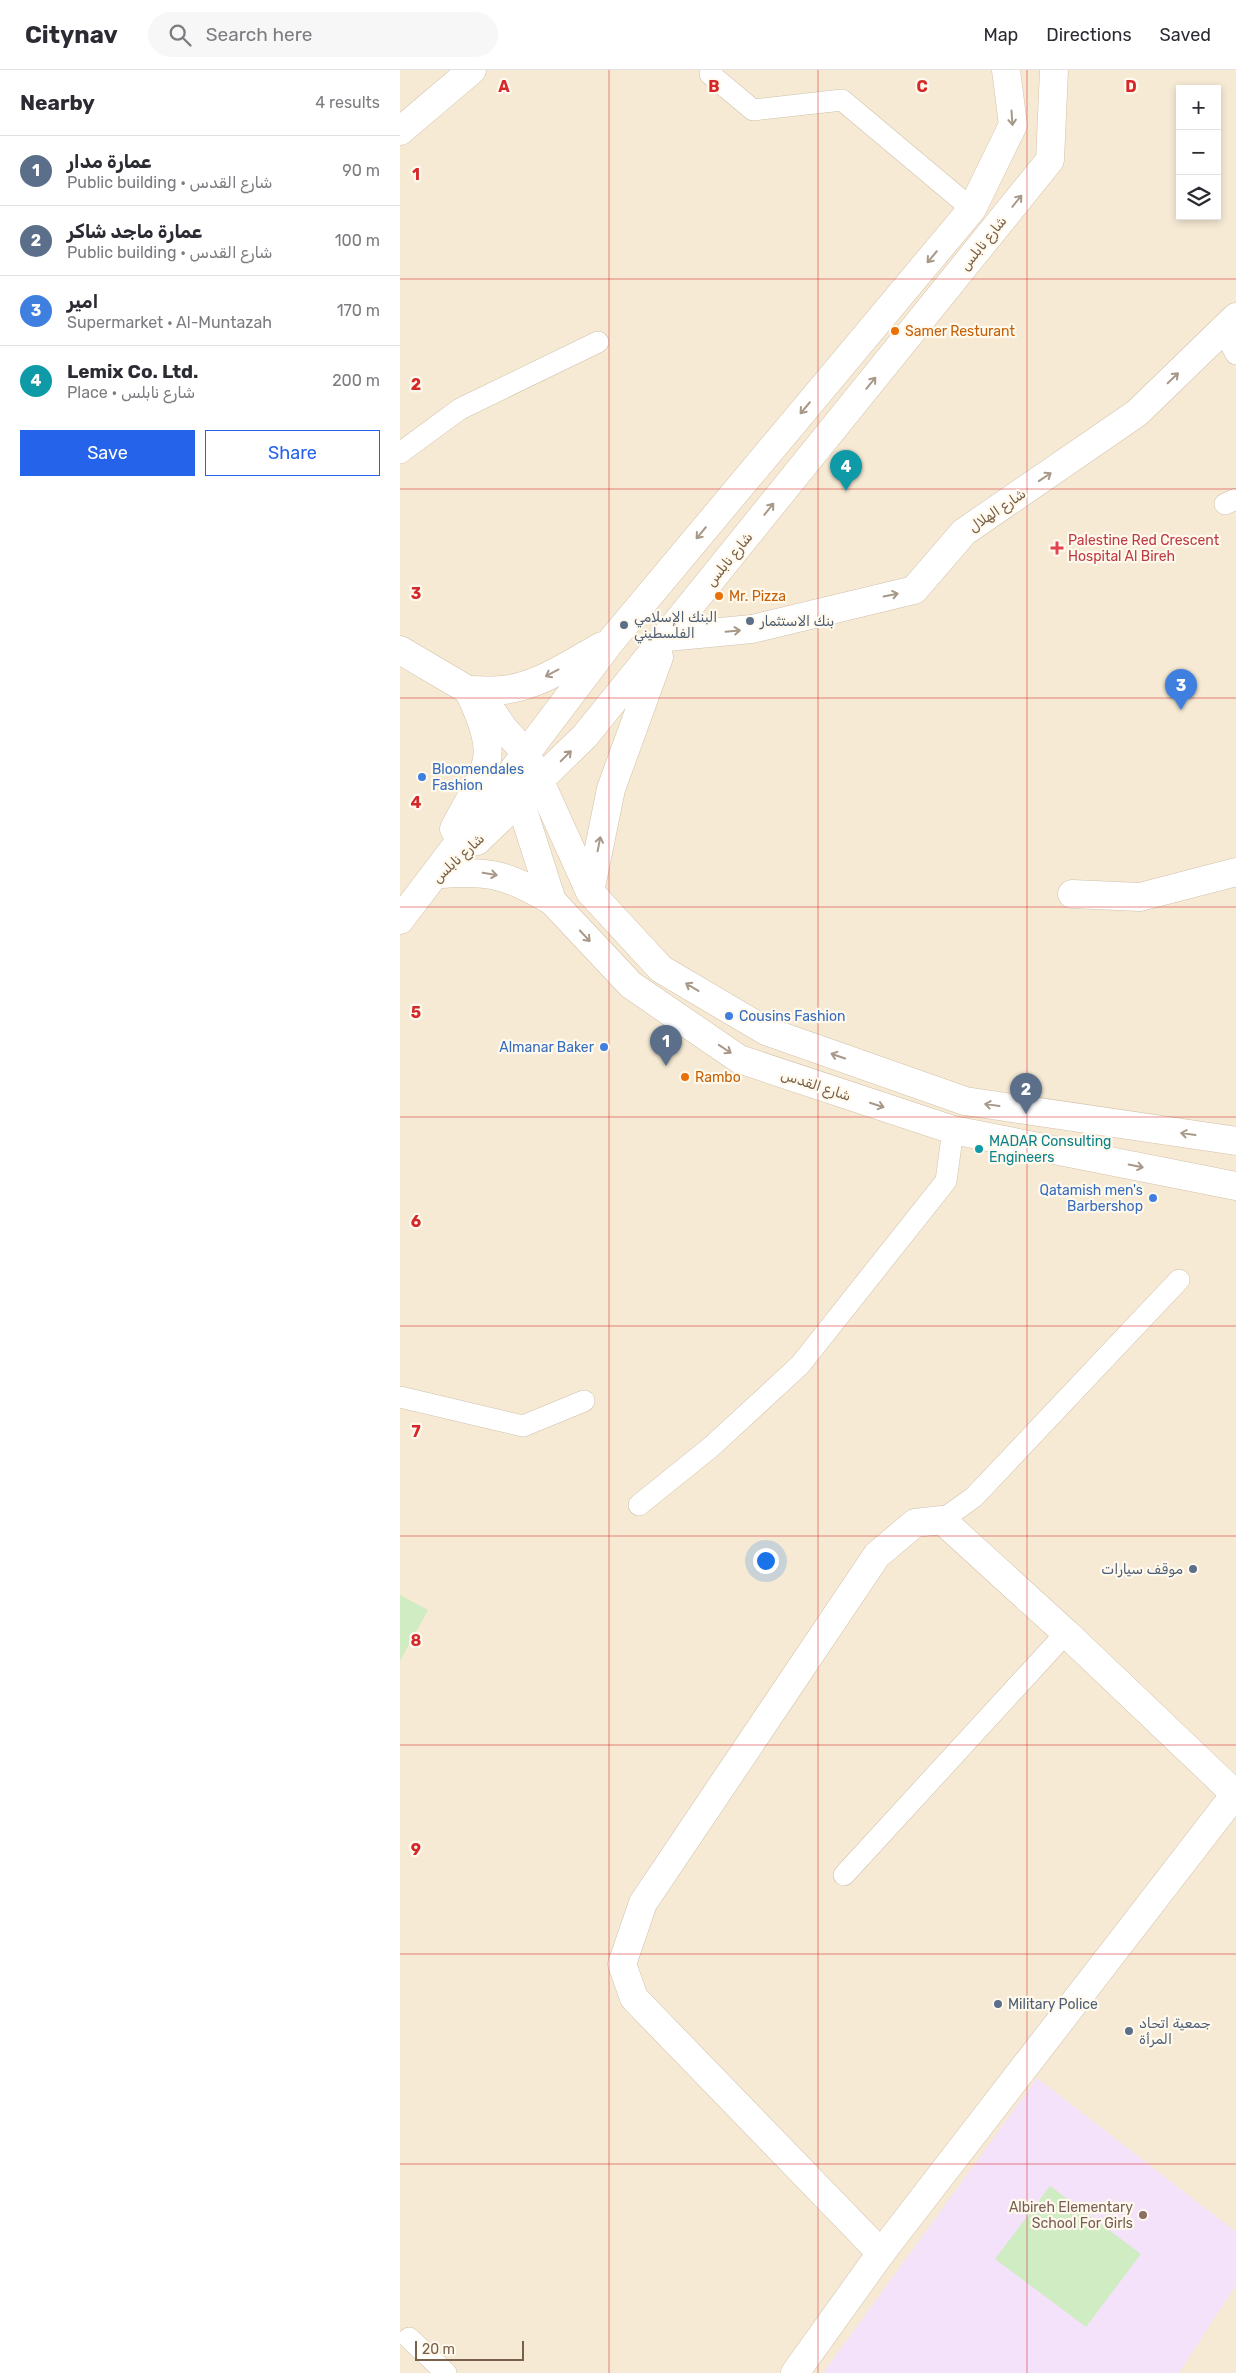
<!DOCTYPE html>
<meta charset="utf-8">
<style>
:root{--surface:#fff;--page:#f7f7f7;--text:#2b2b33;--muted:#7c7c81;--line:#e1e1e2;--accent:#2563eb}
body{margin:0;font-family:Rubik,"Noto Naskh Arabic",sans-serif;background:var(--page);color:var(--text)}
.controls{position:absolute;right:15px;top:15px;display:grid;overflow:hidden;border-radius:0px;box-shadow:0 2px 8px #0003}
.controls button{width:45px;height:45px;display:grid;place-items:center;padding:0;border:0;border-bottom:1px solid var(--line);background:var(--surface);color:var(--text);font:25px sans-serif}
.scale{position:absolute;left:15px;bottom:12px;width:109px;box-sizing:border-box;padding-left:5px;border:2px solid #796049;border-top:0;font-size:14px;line-height:18px;white-space:nowrap;color:#796049;-webkit-text-stroke:4px #fffaed;paint-order:stroke}
.you{position:absolute;left:365px;top:1490px;width:18px;height:18px;margin:-12px;border:4px solid #fff;border-radius:50%;background:#1a73e8;box-shadow:0 0 0 8px #1a73e833}
.badge{display:grid;place-items:center;width:32px;height:32px;border-radius:50%;background:var(--accent);color:#fff;font-size:16px;font-weight:700}
.pin{position:absolute;translate:-50% -41px;filter:drop-shadow(0 1px 2px #0008)}
.pin::after{content:'';position:absolute;top:26px;width:18px;height:15px;background:inherit;clip-path:polygon(0 0,100% 0,50% 100%)}
.list{margin:0;padding:0;list-style:none}
h2{display:flex;justify-content:space-between;align-items:center;height:65px;margin:0;padding:0 20px;font-size:21px}
h2 small{font-size:16px;font-weight:400;color:var(--muted)}
.list li{display:grid;grid-template-columns:32px 1fr auto;gap:15px;align-items:center;box-sizing:border-box;height:70px;padding:0 20px;border-top:1px solid var(--line)}
.list b{display:block;font-size:19px;white-space:nowrap}
.list p{margin:0;font-size:16px;white-space:nowrap;color:var(--muted)}
.list em{font-size:16px;font-style:normal;color:var(--muted)}
.actions{display:flex;gap:10px;padding:15px 20px}
.actions a{flex:1;padding:11px 0;border:1px solid var(--accent);border-radius:0px;text-align:center;font-size:18px;color:var(--accent)}
.actions .main{background:var(--accent);color:#fff}
.icon{flex:none;width:28px;height:28px;fill:none;stroke:currentColor;stroke-width:2;stroke-linecap:round;stroke-linejoin:round}
.map{position:relative;flex:none;width:836px;height:2303px;overflow:hidden}
header{display:flex;align-items:center;gap:30px;box-sizing:border-box;height:70px;padding:0 25px;background:var(--surface);border-bottom:1px solid var(--line)}
header strong{font-size:24px}
nav{display:flex;gap:28px;margin-inline-start:auto;font-size:18px}
.search{width:350px;height:45px;background:var(--page);display:flex;align-items:center;gap:12px;box-sizing:border-box;padding:0 18px;border-radius:28px;color:var(--muted);font-size:19px}
main{display:flex}
aside{flex:1;background:var(--surface)}
.map>svg:first-child{display:block}
.residential{fill:#f6ead4;fill-rule:evenodd}
.education{fill:#f4e2fa}
.green{fill:#cfecc3}
.lines{fill:none;stroke-linecap:round;stroke-linejoin:round}
.lane-casing{stroke:#d0c0ab;stroke-width:22}
.street-casing{stroke:#d0c0ab;stroke-width:29}
.secondary-casing{stroke:#d3c1a8;stroke-width:29}
.lane{stroke:#fff;stroke-width:21}
.street{stroke:#fff;stroke-width:28}
.secondary{stroke:#fff;stroke-width:28}
.oneway{stroke:#a89889}
.grid{fill:none;stroke:#d62828;stroke-width:1;stroke-opacity:0.55}
.food-dot{fill:#e8710a;stroke:#fffaed;stroke-width:2}
.health-dot{fill:#e0444e;stroke:#fffaed;stroke-width:2}
.service-dot{fill:#5c6f8a;stroke:#fffaed;stroke-width:2}
.shop-dot{fill:#3f7fe0;stroke:#fffaed;stroke-width:2}
.culture-dot{fill:#0f9aa8;stroke:#fffaed;stroke-width:2}
.education-dot{fill:#8d6e63;stroke:#fffaed;stroke-width:2}
.labels{text-anchor:middle;stroke-width:4.5;stroke-linejoin:round;paint-order:stroke}
.street-label{font-size:14px;fill:#796049;stroke:#fffaed}
.food-label{font-size:14px;fill:#c56008;stroke:#fffaed;text-anchor:start}
.health-label{font-size:14px;fill:#be3a42;stroke:#fffaed;text-anchor:start}
.service-label{font-size:14px;fill:#4e5e75;stroke:#fffaed;text-anchor:start}
.shop-label{font-size:14px;fill:#366cbe;stroke:#fffaed;text-anchor:start}
.culture-label{font-size:14px;fill:#0d838f;stroke:#fffaed;text-anchor:start}
.education-label{font-size:14px;fill:#785e54;stroke:#fffaed;text-anchor:end}
.grid-label{font-size:16px;text-anchor:middle;font-weight:bold;fill:#d62828;stroke:#fffaed;stroke-width:4.5;stroke-linejoin:round;paint-order:stroke}
</style>
<header>
<strong>Citynav</strong>
<div class="search"><svg class="icon" aria-label="search" viewBox="0 0 24 24"><circle cx="10" cy="10" r="6"/><path d="M15 15l6 6"/></svg>Search here</div>
<nav><a>Map</a><a>Directions</a><a>Saved</a></nav>
</header>
<main>
<aside>
<h2>Nearby<small>4 results</small></h2>
<ul class="list">
<li><span class="badge" style="background:#5c6f8a">1</span><div><b>عمارة مدار</b><p>Public building · شارع القدس</p></div><em>90 m</em></li>
<li><span class="badge" style="background:#5c6f8a">2</span><div><b>عمارة ماجد شاكر</b><p>Public building · شارع القدس</p></div><em>100 m</em></li>
<li><span class="badge" style="background:#3f7fe0">3</span><div><b>امير</b><p>Supermarket · Al-Muntazah</p></div><em>170 m</em></li>
<li><span class="badge" style="background:#0f9aa8">4</span><div><b>Lemix Co. Ltd.</b><p>Place · شارع نابلس</p></div><em>200 m</em></li>
</ul>
<div class="actions"><a class="main">Save</a><a>Share</a></div>
</aside>
<div class="map">
<svg width="836" height="2303" viewBox="0 0 836 2303">
<rect width="100%" height="100%" fill="#fef7e6"/>
<path class="residential" d="M0,0H836V2303H0ZM780,19H817V146H780Z"/>
<polygon class="education" points="637,2008 836,2162 836,2215 779,2303 423,2303"/>
<g class="green">
<polygon points="0,1525 28,1540 0,1591"/>
<polygon points="650,2116 741,2184 686,2257 595,2189"/>
</g>
<g class="lines">
<defs>
<g id="lane">
<polyline points="312,0 310,4 353,40 442,30 572,139"/>
<polyline points="823,260 836,284"/>
<polyline points="0,383 60,339 198,272"/>
<polyline points="825,434 836,429"/>
<polyline points="0,1327 123,1356 184,1331"/>
<polyline points="239,1435 311,1377 400,1295 546,1111 553,1060"/>
<polyline points="542,1450 574,1427 779,1210"/>
<polyline points="444,1805 666,1563"/>
<polyline points="9,2268 46,2303"/>
</g>
<g id="street">
<polyline points="0,61 72,0"/>
<polyline points="267,567 352,559 514,520 564,462 737,343 836,247"/>
<polyline points="0,580 68,620 89,637 104,659 127,684"/>
<polyline points="672,824 740,827 836,802"/>
<polyline points="481,2183 234,1928 222,1894 243,1833 477,1485 515,1453 542,1450 666,1563 835,1724"/>
<polyline points="395,2303 481,2183 836,1723"/>
</g>
<g id="secondary">
<polyline points="133,696 190,822 261,899 366,961 565,1031 836,1071"/>
<polyline points="122,715 120,731 152,831 231,915 339,989 553,1060 836,1116"/>
<path d="M54,759C64,739 78,718 85,697C94,674 78,640 68,620C79,620 92,621 103,620C139,616 171,593 202,576"/>
<polyline points="77,771 185,666 650,90 654,0"/>
<path d="M41,804C91,800 110,806 152,831"/>
<polyline points="190,822 211,719 259,587"/>
<polyline points="0,850 211,571 572,139 613,55 606,0"/>
</g>
</defs>
<use href="#lane" class="lane-casing"/>
<use href="#street" class="street-casing"/>
<use href="#secondary" class="secondary-casing"/>
<use href="#lane" class="lane"/>
<use href="#street" class="street"/>
<use href="#secondary" class="secondary"/>
</g>
<defs><path id="oneway-shaft" d="M-6 0H5M1.5-3L5.5 0L1.5 3" fill="none" stroke-width="1.6" stroke-linecap="round" stroke-linejoin="round" transform="scale(1.25)"/></defs>
<g class="oneway">
<use href="#oneway-shaft" transform="translate(612 48) rotate(86)"/>
<use href="#oneway-shaft" transform="translate(617 131) rotate(-51)"/>
<use href="#oneway-shaft" transform="translate(532 187) rotate(130)"/>
<use href="#oneway-shaft" transform="translate(773 308) rotate(-44)"/>
<use href="#oneway-shaft" transform="translate(471 313) rotate(-51)"/>
<use href="#oneway-shaft" transform="translate(405 338) rotate(130)"/>
<use href="#oneway-shaft" transform="translate(645 407) rotate(-34)"/>
<use href="#oneway-shaft" transform="translate(369 439) rotate(-51)"/>
<use href="#oneway-shaft" transform="translate(301 463) rotate(130)"/>
<use href="#oneway-shaft" transform="translate(491 525) rotate(-12)"/>
<use href="#oneway-shaft" transform="translate(333 561) rotate(-5)"/>
<use href="#oneway-shaft" transform="translate(152 603) rotate(152)"/>
<use href="#oneway-shaft" transform="translate(166 686) rotate(-45)"/>
<use href="#oneway-shaft" transform="translate(199 774) rotate(-79)"/>
<use href="#oneway-shaft" transform="translate(90 804) rotate(9)"/>
<use href="#oneway-shaft" transform="translate(185 866) rotate(47)"/>
<use href="#oneway-shaft" transform="translate(292 917) rotate(-149)"/>
<use href="#oneway-shaft" transform="translate(325 979) rotate(34)"/>
<use href="#oneway-shaft" transform="translate(438 986) rotate(-161)"/>
<use href="#oneway-shaft" transform="translate(477 1035) rotate(18)"/>
<use href="#oneway-shaft" transform="translate(592 1035) rotate(-172)"/>
<use href="#oneway-shaft" transform="translate(788 1064) rotate(-172)"/>
<use href="#oneway-shaft" transform="translate(736 1096) rotate(11)"/>
</g>
<path class="grid" d="M209,0V2303M418,0V2303M627,0V2303M0,209H836M0,419H836M0,628H836M0,837H836M0,1047H836M0,1256H836M0,1466H836M0,1675H836M0,1884H836M0,2094H836"/>
<g class="food-dot">
<circle cx="495" cy="261" r="5"/>
<circle cx="319" cy="526" r="5"/>
<circle cx="285" cy="1007" r="5"/>
</g>
<path class="health-dot" d="M654.5 470.5h5v5h5v5h-5v5h-5v-5h-5v-5h5z"/>
<g class="service-dot">
<circle cx="350" cy="551" r="5"/>
<circle cx="224" cy="555" r="5"/>
<circle cx="793" cy="1499" r="5"/>
<circle cx="598" cy="1934" r="5"/>
<circle cx="729" cy="1961" r="5"/>
</g>
<g class="shop-dot">
<circle cx="22" cy="707" r="5"/>
<circle cx="329" cy="946" r="5"/>
<circle cx="204" cy="977" r="5"/>
<circle cx="753" cy="1128" r="5"/>
</g>
<circle class="culture-dot" cx="579" cy="1079" r="5"/>
<circle class="education-dot" cx="743" cy="2145" r="5"/>
<g class="labels">
<g class="street-label">
<text transform="translate(583 173) rotate(-51)" y="5">شارع نابلس</text>
<text transform="translate(597 440) rotate(-34)" y="5">شارع الهلال</text>
<text transform="translate(329 489) rotate(-51)" y="5">شارع نابلس</text>
<text transform="translate(58 788) rotate(-43)" y="5">شارع نابلس</text>
<text transform="translate(416 1015) rotate(18)" y="5">شارع القدس</text>
</g>
<g class="food-label">
<text x="505" y="266">Samer Resturant</text>
<text x="329" y="531">Mr. Pizza</text>
<text x="295" y="1012">Rambo</text>
</g>
<g class="health-label">
<text x="668" y="475">Palestine Red Crescent<tspan x="668" dy="16">Hospital Al Bireh</tspan></text>
</g>
<g class="service-label">
<text x="234" y="552">البنك الإسلامي<tspan x="234" dy="16">الفلسطيني</tspan></text>
<text x="360" y="556">بنك الاستثمار</text>
<text x="783" y="1504" text-anchor="end">موقف سيارات</text>
<text x="608" y="1939">Military Police</text>
<text x="739" y="1958">جمعية اتحاد<tspan x="739" dy="16">المرأة</tspan></text>
</g>
<g class="shop-label">
<text x="32" y="704">Bloomendales<tspan x="32" dy="16">Fashion</tspan></text>
<text x="339" y="951">Cousins Fashion</text>
<text x="194" y="982" text-anchor="end">Almanar Baker</text>
<text x="743" y="1125" text-anchor="end">Qatamish men's<tspan x="743" dy="16">Barbershop</tspan></text>
</g>
<g class="culture-label">
<text x="589" y="1076">MADAR Consulting<tspan x="589" dy="16">Engineers</tspan></text>
</g>
<g class="education-label">
<text x="733" y="2142">Albireh Elementary<tspan x="733" dy="16">School For Girls</tspan></text>
</g>
</g>
<g class="grid-label">
<text x="104" y="22">A</text>
<text x="314" y="22">B</text>
<text x="522" y="22">C</text>
<text x="731" y="22">D</text>
<text x="16" y="110">1</text>
<text x="16" y="320">2</text>
<text x="16" y="529">3</text>
<text x="16" y="738">4</text>
<text x="16" y="948">5</text>
<text x="16" y="1157">6</text>
<text x="16" y="1367">7</text>
<text x="16" y="1576">8</text>
<text x="16" y="1785">9</text>
</g>
</svg>
<div class="controls">
<button>+</button>
<button>−</button>
<button><svg class="icon" aria-label="layers" viewBox="0 0 24 24"><path d="M12 4l9 5-9 5-9-5zM3 14l9 5 9-5"/></svg></button>
</div>
<div class="scale">20 m</div>
<div class="you"></div>
<div class="pin badge" style="left:266px;top:996px;background:#5c6f8a">1</div>
<div class="pin badge" style="left:626px;top:1044px;background:#5c6f8a">2</div>
<div class="pin badge" style="left:781px;top:640px;background:#3f7fe0">3</div>
<div class="pin badge" style="left:446px;top:421px;background:#0f9aa8">4</div>
</div>
</main>
